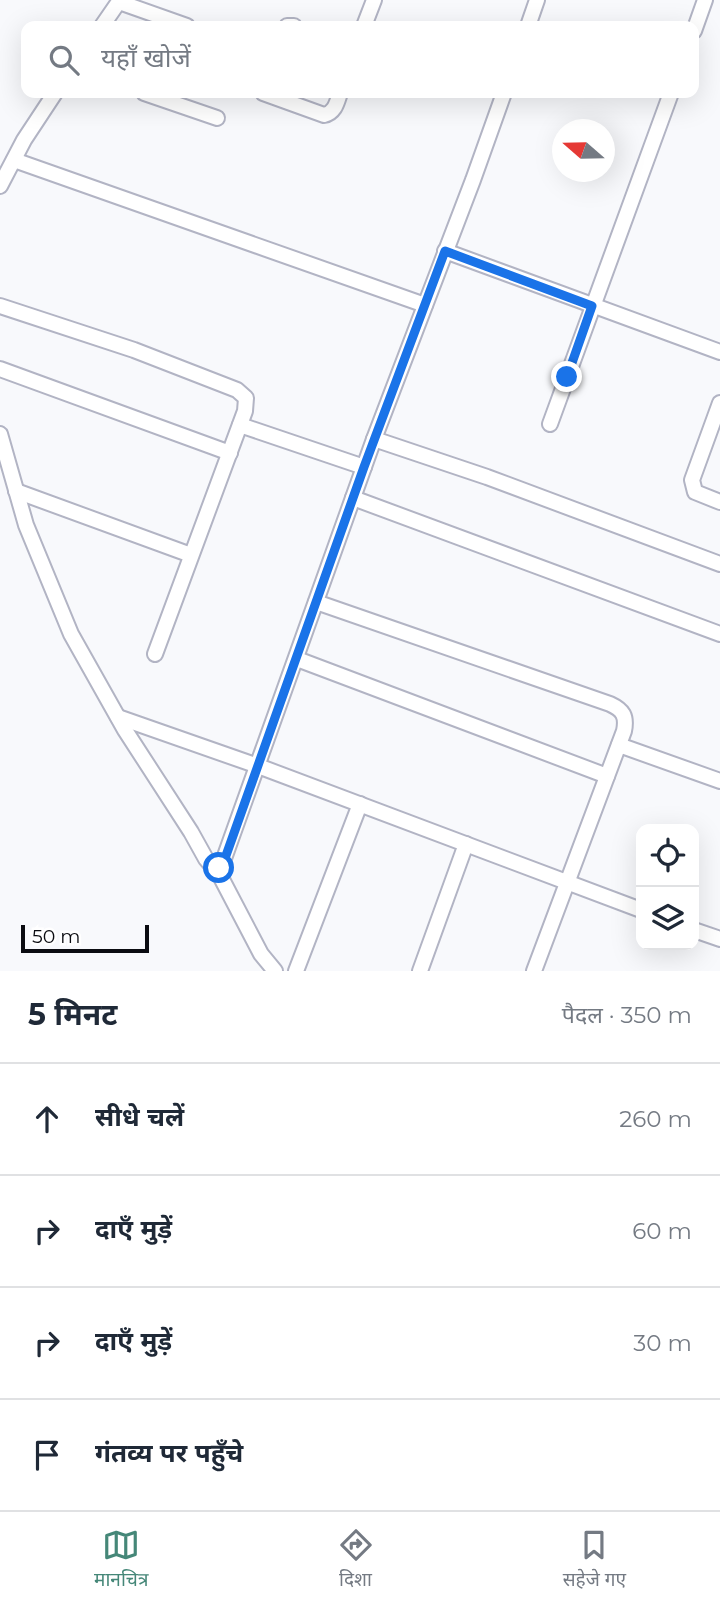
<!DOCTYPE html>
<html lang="hi">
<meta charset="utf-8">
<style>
:root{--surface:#fff;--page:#f2f2f3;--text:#1f2937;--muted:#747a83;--line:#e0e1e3;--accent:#458778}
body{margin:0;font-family:Montserrat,"Noto Sans Devanagari",sans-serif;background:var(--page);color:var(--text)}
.controls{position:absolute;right:21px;bottom:21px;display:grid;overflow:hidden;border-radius:14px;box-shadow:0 7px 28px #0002}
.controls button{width:63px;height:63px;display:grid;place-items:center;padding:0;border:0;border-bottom:2px solid var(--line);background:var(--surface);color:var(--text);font:35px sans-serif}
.compass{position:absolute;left:552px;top:119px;width:63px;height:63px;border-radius:50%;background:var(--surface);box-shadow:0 7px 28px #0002;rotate:290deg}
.scale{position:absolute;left:21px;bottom:18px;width:128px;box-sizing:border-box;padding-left:7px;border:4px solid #0b0c11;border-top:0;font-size:19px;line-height:24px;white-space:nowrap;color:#0b0c11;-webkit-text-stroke:5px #fff;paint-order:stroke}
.stop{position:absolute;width:21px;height:21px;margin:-16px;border:5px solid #1a73e8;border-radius:50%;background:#fff}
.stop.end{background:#1a73e8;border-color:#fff;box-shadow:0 2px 7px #0008}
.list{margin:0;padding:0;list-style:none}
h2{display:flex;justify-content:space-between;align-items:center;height:91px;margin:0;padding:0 28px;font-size:30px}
h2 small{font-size:23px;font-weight:400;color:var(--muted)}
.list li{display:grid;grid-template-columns:46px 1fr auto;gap:21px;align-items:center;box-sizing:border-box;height:112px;padding:0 28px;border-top:2px solid var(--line)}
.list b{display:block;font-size:26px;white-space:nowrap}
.list em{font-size:23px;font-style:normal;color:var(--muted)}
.icon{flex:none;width:38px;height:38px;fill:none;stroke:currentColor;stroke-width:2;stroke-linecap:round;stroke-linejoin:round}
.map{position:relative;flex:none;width:720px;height:971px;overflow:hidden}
.search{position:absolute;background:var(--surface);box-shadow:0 7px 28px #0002;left:21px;right:21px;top:21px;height:77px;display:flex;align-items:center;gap:18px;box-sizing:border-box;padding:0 24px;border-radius:14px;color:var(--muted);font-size:26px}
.sheet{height:539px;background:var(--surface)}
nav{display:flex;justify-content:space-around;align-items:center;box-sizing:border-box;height:98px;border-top:2px solid var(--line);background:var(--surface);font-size:19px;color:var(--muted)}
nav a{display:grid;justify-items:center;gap:4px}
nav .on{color:var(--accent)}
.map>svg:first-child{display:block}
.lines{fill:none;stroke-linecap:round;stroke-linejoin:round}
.street-casing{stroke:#b2b4c4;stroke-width:18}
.street{stroke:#fff;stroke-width:14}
.route{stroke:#1a73e8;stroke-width:9}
</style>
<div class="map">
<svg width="720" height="971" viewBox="0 0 720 971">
<rect width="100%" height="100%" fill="#f8f9fc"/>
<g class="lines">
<defs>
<g id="street">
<polyline points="119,2 187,26"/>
<polyline points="102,26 120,0"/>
<polyline points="287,26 294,26"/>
<polyline points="364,26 374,0"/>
<polyline points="528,26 537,0"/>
<polyline points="694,31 705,0"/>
<polyline points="144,93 217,118"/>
<path d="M263,93L324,115C335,113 337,102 340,93"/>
<polyline points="14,160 425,305"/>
<polyline points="0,186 24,140 55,93"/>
<polyline points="445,251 720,352"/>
<polyline points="0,306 134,350 237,390 246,398 245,411 155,654"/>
<polyline points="0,369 230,453"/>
<polyline points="720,403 692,480 695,492 720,502"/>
<polyline points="550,424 671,93"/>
<polyline points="240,425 364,467"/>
<polyline points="0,434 26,525 71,634 125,730 191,832 206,859 212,866 221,867 374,439 473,180 504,93"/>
<polyline points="374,439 487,477 720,564"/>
<polyline points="16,491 191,555"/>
<polyline points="353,498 720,634"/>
<path d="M316,602L610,704C623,710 627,716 624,731L534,971"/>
<polyline points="297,659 607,776"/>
<polyline points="118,717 258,766 641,910"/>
<polyline points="619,745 720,781"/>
<polyline points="215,866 261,954 275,971"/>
<polyline points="694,930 720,939"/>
<polyline points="296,971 360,804"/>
<polyline points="420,971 466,844"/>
</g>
</defs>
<use href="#street" class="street-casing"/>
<use href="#street" class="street"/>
</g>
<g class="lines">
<polyline class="route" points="219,868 223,864 364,467 445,251 592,306 567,377"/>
</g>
</svg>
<div class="controls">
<button><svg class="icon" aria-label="locate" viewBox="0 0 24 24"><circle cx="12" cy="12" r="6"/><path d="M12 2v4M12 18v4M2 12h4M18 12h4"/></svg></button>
<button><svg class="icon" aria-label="layers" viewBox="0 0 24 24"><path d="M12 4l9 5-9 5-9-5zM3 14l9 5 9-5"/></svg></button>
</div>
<svg class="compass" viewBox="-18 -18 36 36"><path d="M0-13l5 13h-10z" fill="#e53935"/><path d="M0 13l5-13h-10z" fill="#747a83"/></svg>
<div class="scale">50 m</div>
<div class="stop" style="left:219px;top:868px"></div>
<div class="stop end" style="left:567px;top:377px"></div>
<div class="search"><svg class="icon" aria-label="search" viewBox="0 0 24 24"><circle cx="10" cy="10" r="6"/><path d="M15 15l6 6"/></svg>यहाँ खोजें</div>
</div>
<section class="sheet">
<h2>5 मिनट<small>पैदल · 350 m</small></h2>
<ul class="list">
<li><svg class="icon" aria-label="ahead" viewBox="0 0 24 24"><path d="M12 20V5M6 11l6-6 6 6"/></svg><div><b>सीधे चलें</b></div><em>260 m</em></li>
<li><svg class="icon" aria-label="right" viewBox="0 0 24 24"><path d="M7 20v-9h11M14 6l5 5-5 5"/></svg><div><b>दाएँ मुड़ें</b></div><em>60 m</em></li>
<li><svg class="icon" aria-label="right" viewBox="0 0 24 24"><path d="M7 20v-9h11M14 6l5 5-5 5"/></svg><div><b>दाएँ मुड़ें</b></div><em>30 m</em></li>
<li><svg class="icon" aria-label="arrive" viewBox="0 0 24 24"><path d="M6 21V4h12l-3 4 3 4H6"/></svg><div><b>गंतव्य पर पहुँचे</b></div></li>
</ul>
</section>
<nav>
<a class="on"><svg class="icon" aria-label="map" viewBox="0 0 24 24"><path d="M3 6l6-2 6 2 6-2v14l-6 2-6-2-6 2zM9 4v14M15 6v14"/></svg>मानचित्र</a>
<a><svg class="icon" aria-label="directions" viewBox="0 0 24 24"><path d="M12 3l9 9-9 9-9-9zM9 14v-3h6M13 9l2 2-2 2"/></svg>दिशा</a>
<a><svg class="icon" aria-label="saved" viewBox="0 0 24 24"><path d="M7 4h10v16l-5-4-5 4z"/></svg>सहेजे गए</a>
</nav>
